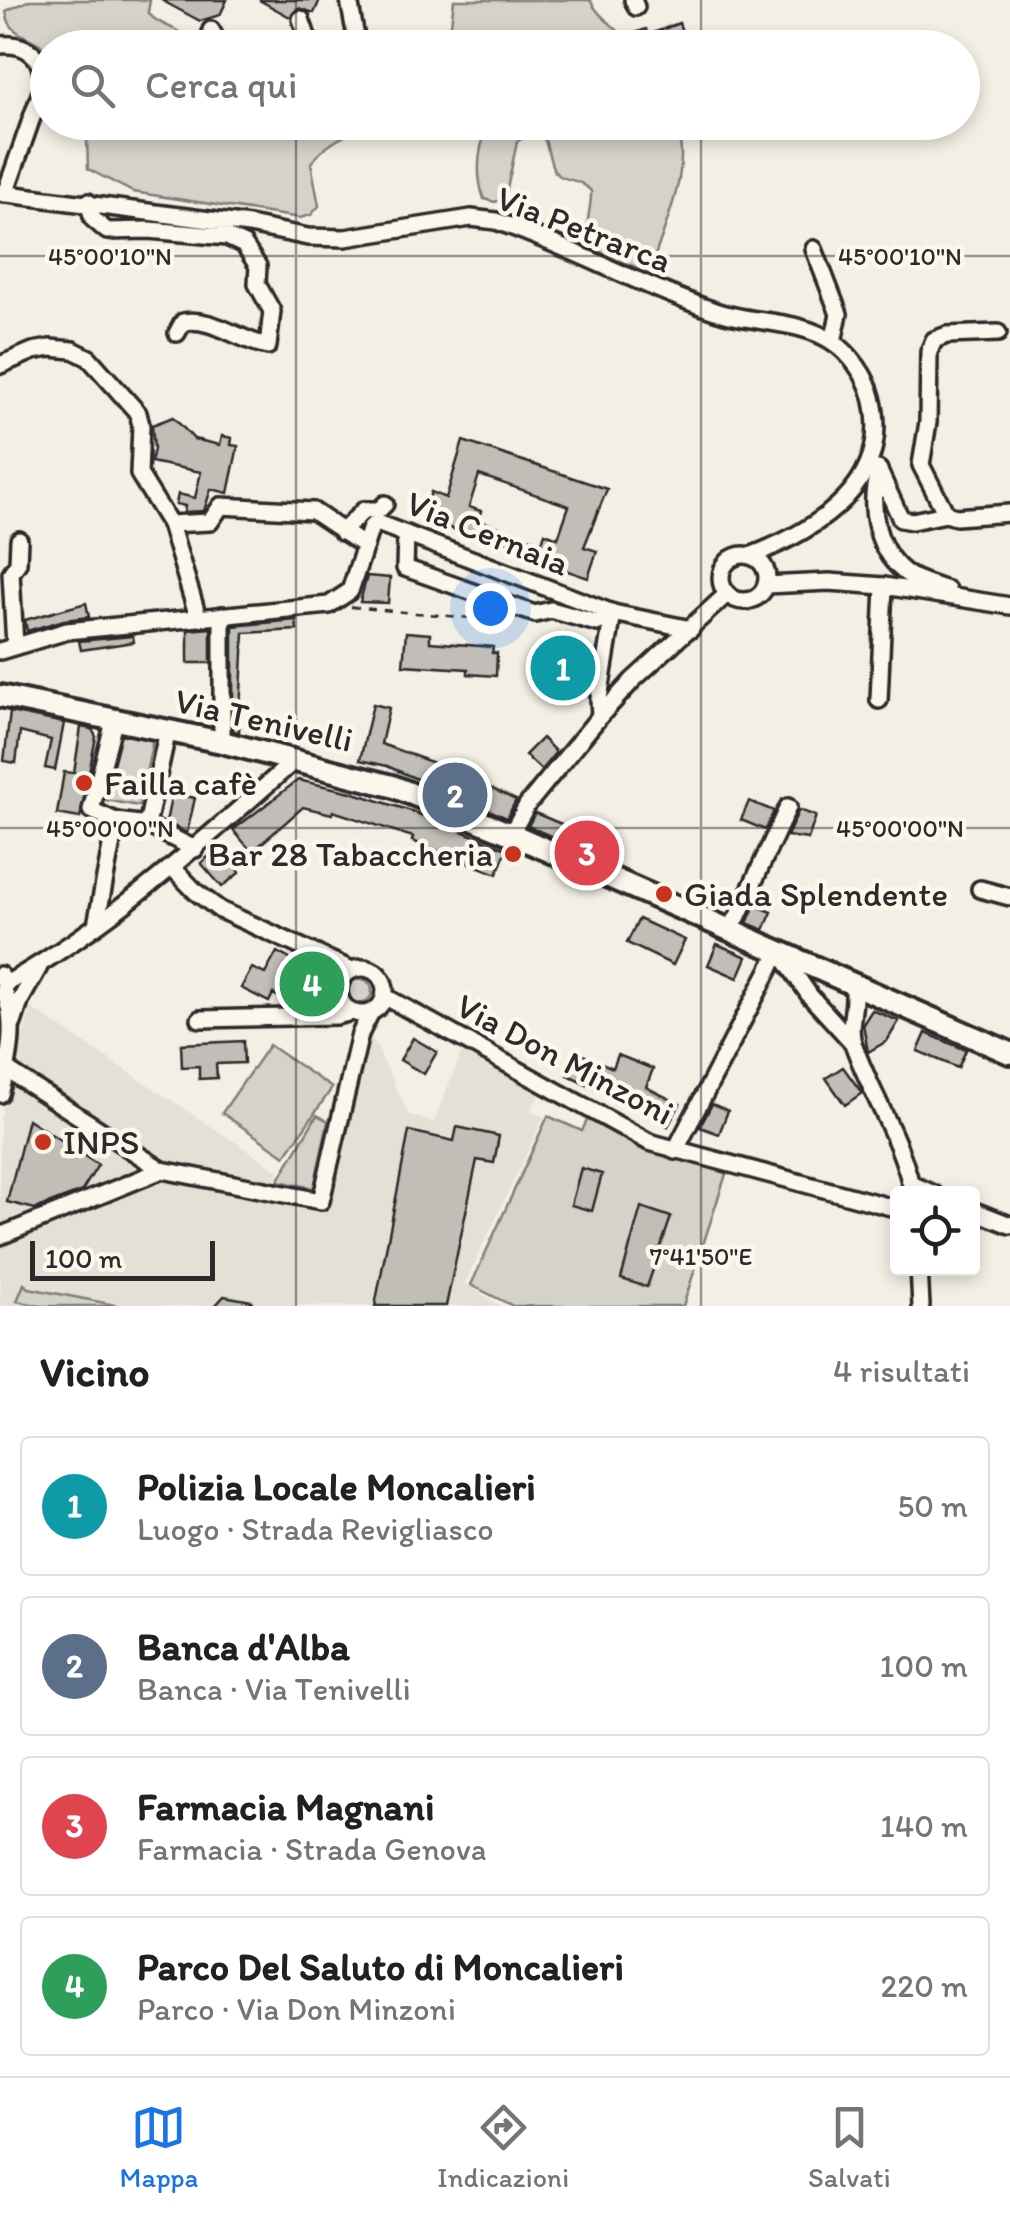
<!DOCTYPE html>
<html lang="it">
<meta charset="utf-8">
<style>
:root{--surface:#fff;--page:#f2f2f2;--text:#202124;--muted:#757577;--line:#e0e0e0;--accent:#1a73e8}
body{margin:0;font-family:Itim,sans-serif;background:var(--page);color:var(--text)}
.controls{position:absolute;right:30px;bottom:30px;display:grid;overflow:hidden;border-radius:10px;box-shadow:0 5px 15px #0003}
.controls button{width:90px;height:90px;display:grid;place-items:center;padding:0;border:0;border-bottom:2px solid var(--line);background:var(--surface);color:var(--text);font:50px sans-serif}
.scale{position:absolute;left:30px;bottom:25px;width:185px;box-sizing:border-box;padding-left:10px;border:5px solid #2b2b2b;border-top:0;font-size:28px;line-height:35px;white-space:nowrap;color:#2b2b2b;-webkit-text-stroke:8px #fbf7ec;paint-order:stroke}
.you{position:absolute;left:490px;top:608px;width:35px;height:35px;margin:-25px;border:8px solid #fff;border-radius:50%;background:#1a73e8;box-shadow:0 0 0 15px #1a73e833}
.badge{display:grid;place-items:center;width:65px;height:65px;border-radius:50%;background:var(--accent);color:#fff;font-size:32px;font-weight:700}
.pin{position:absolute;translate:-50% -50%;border:5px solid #fff;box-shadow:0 2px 10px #0006}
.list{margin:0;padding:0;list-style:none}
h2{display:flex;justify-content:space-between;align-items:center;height:130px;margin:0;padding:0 40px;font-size:42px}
h2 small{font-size:32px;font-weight:400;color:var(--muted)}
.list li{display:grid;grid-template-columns:65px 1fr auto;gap:30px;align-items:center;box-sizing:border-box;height:140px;margin:0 20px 20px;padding:0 20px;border:2px solid var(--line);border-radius:10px}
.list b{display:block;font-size:38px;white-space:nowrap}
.list p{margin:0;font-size:32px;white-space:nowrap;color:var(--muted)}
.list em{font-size:32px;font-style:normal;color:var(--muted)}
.icon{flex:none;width:55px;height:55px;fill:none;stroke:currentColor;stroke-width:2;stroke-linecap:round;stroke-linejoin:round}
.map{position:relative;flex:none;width:1010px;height:1306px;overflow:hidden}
.search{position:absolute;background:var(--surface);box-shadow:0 5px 15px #0003;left:30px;right:30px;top:30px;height:110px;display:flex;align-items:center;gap:25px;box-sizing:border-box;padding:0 35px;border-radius:55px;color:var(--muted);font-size:38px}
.sheet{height:770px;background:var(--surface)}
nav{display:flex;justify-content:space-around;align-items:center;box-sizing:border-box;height:140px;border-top:2px solid var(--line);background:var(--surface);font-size:28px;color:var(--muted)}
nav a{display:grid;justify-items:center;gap:5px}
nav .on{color:var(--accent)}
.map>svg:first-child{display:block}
.built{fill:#e4e0d6}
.green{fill:#d5d2c9;stroke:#807e7a;stroke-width:2.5}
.building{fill:#c0beb6;stroke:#2b2b2b;stroke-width:2.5;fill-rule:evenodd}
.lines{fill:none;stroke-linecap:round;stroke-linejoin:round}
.minor-casing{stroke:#2b2b2b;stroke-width:22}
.major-casing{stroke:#2b2b2b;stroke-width:28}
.path{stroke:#2b2b2b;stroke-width:2.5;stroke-dasharray:8 8;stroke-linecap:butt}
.minor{stroke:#fbf7ec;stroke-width:15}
.major{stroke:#fbf7ec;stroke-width:20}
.ticks{fill:none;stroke:#2b2b2b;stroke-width:2.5;stroke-opacity:0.45}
.poi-dot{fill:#c8321e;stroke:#fbf7ec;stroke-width:4}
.labels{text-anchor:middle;stroke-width:9;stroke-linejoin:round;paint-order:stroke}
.street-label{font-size:35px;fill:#2b2b2b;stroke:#fbf7ec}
.poi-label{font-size:35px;fill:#2b2b2b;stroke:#fbf7ec;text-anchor:start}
.ticks-label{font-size:25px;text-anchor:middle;fill:#2b2b2b;stroke:#fbf7ec;stroke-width:9;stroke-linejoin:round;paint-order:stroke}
</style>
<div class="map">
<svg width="1010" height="1306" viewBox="0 0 1010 1306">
<rect width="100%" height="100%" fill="#f3efe4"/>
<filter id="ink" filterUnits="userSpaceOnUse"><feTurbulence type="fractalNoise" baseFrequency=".01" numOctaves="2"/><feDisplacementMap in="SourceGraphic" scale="20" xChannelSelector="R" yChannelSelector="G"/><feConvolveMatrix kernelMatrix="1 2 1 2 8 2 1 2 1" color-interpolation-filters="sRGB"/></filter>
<g filter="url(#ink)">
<polygon class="built" points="31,1008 279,1171 275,1181 314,1188 352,1024 370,1033 409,1115 434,1122 462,1051 541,1092 531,1110 544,1117 465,1283 500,1306 0,1306 0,1119"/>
<g class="green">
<path d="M30,0H150L148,12C159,29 183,24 190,47L48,48L47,60L41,45C24,34 9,34 6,11Z"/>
<path d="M454,0H590C601,22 620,26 630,47H439L450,32Z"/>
<path d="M56,123V122L375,123C352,132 327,141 311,163L319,206L311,215L300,218L133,192L88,169L87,137L80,131L57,128Z"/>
<path d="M489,123H675C693,167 667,218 653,262L646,270C626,263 590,256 588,232C586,218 592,205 591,191C579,177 563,182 555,172C550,164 548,149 545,140C534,133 527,134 517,142L505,198L495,202L484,199C475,173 478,148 489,123Z"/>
<polygon points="118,730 153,740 139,806 105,800"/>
<polygon points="306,963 330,978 328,995 316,1004 283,1003"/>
<circle cx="360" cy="991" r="12"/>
<polygon points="269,1045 332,1088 285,1156 222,1113"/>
<polygon points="317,1115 328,1121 314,1188 278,1181"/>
<polygon points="548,1116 582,1131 589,1116 652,1151 727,1171 683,1306 513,1306 471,1285"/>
<polygon points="24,1284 29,1288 120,1306 41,1306 17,1301"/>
</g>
<g class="building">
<polygon points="161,0 227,0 220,15 200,21"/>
<polygon points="259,0 320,0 314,13 298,8 290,17"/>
<polygon points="679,23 688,48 638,48 632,34 646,29 648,35"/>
<polygon points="173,417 194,439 220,445 222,436 232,438 231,445 238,446 228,493 211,489 204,511 184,512 185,506 176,504 178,494 195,498 201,472 151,462 154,449 152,425"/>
<path d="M463,441L607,489L584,547L597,551L588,578L536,560L539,552L474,530L473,536L422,519L431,492L446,498ZM479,475L569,506L558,538L545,533L542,542L478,520L481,511L469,507Z"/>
<polygon points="367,576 390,578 388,603 360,602"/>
<polygon points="86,603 89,617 64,620 27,631 25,620"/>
<polygon points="296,620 297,630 244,633 239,732 233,731 233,626"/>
<polygon points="211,628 211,663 188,663 188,630"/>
<polygon points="406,632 430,634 430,642 493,647 492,653 497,653 496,676 468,674 468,669 403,665"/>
<polygon points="133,636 134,642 81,650 79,641"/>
<polygon points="373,704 389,708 381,744 448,768 516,800 507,818 387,766 360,760"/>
<polygon points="10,712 64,723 55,770 45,768 51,740 20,732 16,763 4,761"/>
<polygon points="81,727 92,729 96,737 80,818 57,814 64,772 74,773"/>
<polygon points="542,738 556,752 541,770 525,755"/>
<polygon points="298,780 351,792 411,811 507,849 497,874 412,841 413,837 333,811 332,814 303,807 252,852 233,830"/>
<polygon points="172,793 195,798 187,833 166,822"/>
<polygon points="749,801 774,811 765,830 741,820"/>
<polygon points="799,810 816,816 808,839 787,836"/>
<polygon points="535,813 578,831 572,846 528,826"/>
<polygon points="220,847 240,872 222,887 201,863"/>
<polygon points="755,905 772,912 764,930 747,923"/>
<polygon points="639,919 685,940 673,965 627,943"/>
<polygon points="717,944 747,957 738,978 708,965"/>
<polygon points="277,952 301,965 283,999 273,994 269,1002 241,988 252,968 265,974"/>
<polygon points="872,1010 899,1021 887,1041 868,1052 863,1024"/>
<polygon points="926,1033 966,1050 958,1068 918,1051"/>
<polygon points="413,1038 437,1052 424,1074 400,1060"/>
<polygon points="243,1041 244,1063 216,1064 217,1078 199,1079 199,1066 182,1067 181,1044"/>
<polygon points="578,1053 613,1068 618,1055 653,1069 646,1087 680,1104 668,1126 649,1116 655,1104 596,1079 593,1087 568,1075"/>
<polygon points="843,1067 862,1093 845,1105 826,1078"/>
<polygon points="712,1104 728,1111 719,1134 700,1127"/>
<polygon points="28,1119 98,1165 82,1191 35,1209 7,1202"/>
<polygon points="457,1127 499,1136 494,1163 477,1160 446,1306 375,1306 409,1131 454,1141"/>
<polygon points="581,1168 602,1174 592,1211 571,1205"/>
<polygon points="641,1207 671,1217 647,1287 621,1279"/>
<polygon points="224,1296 252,1301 252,1306 215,1306"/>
</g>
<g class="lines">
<defs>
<g id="minor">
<polyline points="349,0 358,48"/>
<polyline points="633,0 636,7"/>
<polyline points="301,19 311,48"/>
<polyline points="211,30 221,48"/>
<path d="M0,45C30,43 45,58 42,89L5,194"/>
<path d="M0,193L249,225L308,237L345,238L471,218L496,221C571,247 640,286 715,311C753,324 799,319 833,342C851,354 867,377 872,397C894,482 818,530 750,556"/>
<path d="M88,202L93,219L107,231L149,230L227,237L244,245L258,266L257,284L272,311L268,346C239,341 214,317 183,322L177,333"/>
<polyline points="814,249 839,314 833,342"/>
<polyline points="0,365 33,351 50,348 73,350 89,358 138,413 141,425 139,474 170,524 198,617"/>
<polyline points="878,469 901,519 912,521 946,514 956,517 1010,513"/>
<path d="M879,470C867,507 876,554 910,576C921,582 935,586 947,590"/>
<polyline points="946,514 921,465 928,422 929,352 934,340 947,335 998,333"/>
<polyline points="170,524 210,522 221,506 313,511 365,546"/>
<polyline points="342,532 364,510 379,510 385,504"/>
<polyline points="406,534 405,568 535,614 551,610 597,623 613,613"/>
<circle cx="744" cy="578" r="23"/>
<polyline points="766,585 829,582 884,586 1010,606"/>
<polyline points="15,646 11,573 18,563 19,540"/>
<polyline points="0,651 67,631 329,605 350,591 371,527 377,523 613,613 691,629"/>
<polyline points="879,700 884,586"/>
<polyline points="600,716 599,698 613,613"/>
<polyline points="115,718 91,810 116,821 147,825 168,730"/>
<polyline points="222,742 222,615"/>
<polyline points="147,825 195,849"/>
<polyline points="511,834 527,805 600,716 633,680 727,594"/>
<polyline points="173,868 196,892 220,910 352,970"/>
<polyline points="980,889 1010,897"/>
<polyline points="96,925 116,821"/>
<polyline points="729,930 737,918 788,807"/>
<circle cx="362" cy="991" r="23"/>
<path d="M0,975L6,984L4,991C18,1021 9,1063 0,1094"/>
<path d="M6,984C112,924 204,840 295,760"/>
<path d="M853,984C858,1005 846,1025 854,1046C872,1096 902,1140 913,1194"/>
<polyline points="384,996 649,1142 898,1209"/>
<polyline points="200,1019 336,1016 352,1012"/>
<polyline points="13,1023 21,999 39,967"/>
<polyline points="7,1070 162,1170 321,1201 360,1034 371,1012"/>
<polyline points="675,1151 779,951 810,996 852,1042"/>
<polyline points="911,1184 934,1194"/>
<polyline points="972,1210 1010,1225"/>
<polyline points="0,1236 162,1170"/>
<polyline points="919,1268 921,1306"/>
</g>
<polyline id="major" points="0,696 222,742 392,786 511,834 1010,1053"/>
</defs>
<use href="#minor" class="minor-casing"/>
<use href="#major" class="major-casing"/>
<polyline class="path" points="351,607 481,619 482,613"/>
<use href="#minor" class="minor"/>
<use href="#major" class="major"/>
</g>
</g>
<path class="ticks" d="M296,0V48M701,0V48M296,122V1306M701,122V1306M0,256H1010M0,828H1010"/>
<g class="poi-dot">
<circle cx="84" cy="783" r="10"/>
<circle cx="513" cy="854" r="10"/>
<circle cx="664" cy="894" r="10"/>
<circle cx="43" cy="1142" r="10"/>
</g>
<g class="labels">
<g class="street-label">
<text transform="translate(584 229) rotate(21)" y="12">Via Petrarca</text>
<text transform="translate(488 533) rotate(22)" y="12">Via Cernaia</text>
<text transform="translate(264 720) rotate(13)" y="12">Via Tenivelli</text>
<text transform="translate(565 1059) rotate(28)" y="12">Via Don Minzoni</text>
</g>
<g class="poi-label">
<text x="104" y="795">Failla cafè</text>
<text x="493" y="866" text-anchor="end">Bar 28 Tabaccheria</text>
<text x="684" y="906">Giada Splendente</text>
<text x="63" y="1154">INPS</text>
</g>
</g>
<g class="ticks-label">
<text x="110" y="265">45°00'10"N</text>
<text x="900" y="265">45°00'10"N</text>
<text x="110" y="837">45°00'00"N</text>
<text x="900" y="837">45°00'00"N</text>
<text x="701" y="1265">7°41'50"E</text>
</g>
</svg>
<div class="controls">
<button><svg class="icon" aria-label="locate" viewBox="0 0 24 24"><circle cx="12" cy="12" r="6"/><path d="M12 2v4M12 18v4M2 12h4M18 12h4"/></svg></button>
</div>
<div class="scale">100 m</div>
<div class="you"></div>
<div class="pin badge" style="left:563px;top:668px;background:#0f9aa8">1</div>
<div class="pin badge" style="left:455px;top:795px;background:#5c6f8a">2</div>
<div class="pin badge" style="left:587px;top:853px;background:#e0444e">3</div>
<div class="pin badge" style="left:312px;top:984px;background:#2e9e5b">4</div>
<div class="search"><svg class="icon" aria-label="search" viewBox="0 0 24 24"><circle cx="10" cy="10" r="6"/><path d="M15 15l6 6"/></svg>Cerca qui</div>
</div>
<section class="sheet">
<h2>Vicino<small>4 risultati</small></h2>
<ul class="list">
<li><span class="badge" style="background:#0f9aa8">1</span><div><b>Polizia Locale Moncalieri</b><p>Luogo · Strada Revigliasco</p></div><em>50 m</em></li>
<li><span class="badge" style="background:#5c6f8a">2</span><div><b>Banca d'Alba</b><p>Banca · Via Tenivelli</p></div><em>100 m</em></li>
<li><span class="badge" style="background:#e0444e">3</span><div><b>Farmacia Magnani</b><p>Farmacia · Strada Genova</p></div><em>140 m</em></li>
<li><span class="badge" style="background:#2e9e5b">4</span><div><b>Parco Del Saluto di Moncalieri</b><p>Parco · Via Don Minzoni</p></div><em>220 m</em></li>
</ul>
</section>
<nav>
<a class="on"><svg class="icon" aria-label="map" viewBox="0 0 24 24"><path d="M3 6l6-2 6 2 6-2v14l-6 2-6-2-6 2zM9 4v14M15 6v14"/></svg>Mappa</a>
<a><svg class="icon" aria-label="directions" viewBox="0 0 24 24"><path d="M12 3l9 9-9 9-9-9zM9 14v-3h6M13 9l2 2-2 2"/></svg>Indicazioni</a>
<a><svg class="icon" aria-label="saved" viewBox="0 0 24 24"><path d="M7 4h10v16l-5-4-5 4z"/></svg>Salvati</a>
</nav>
